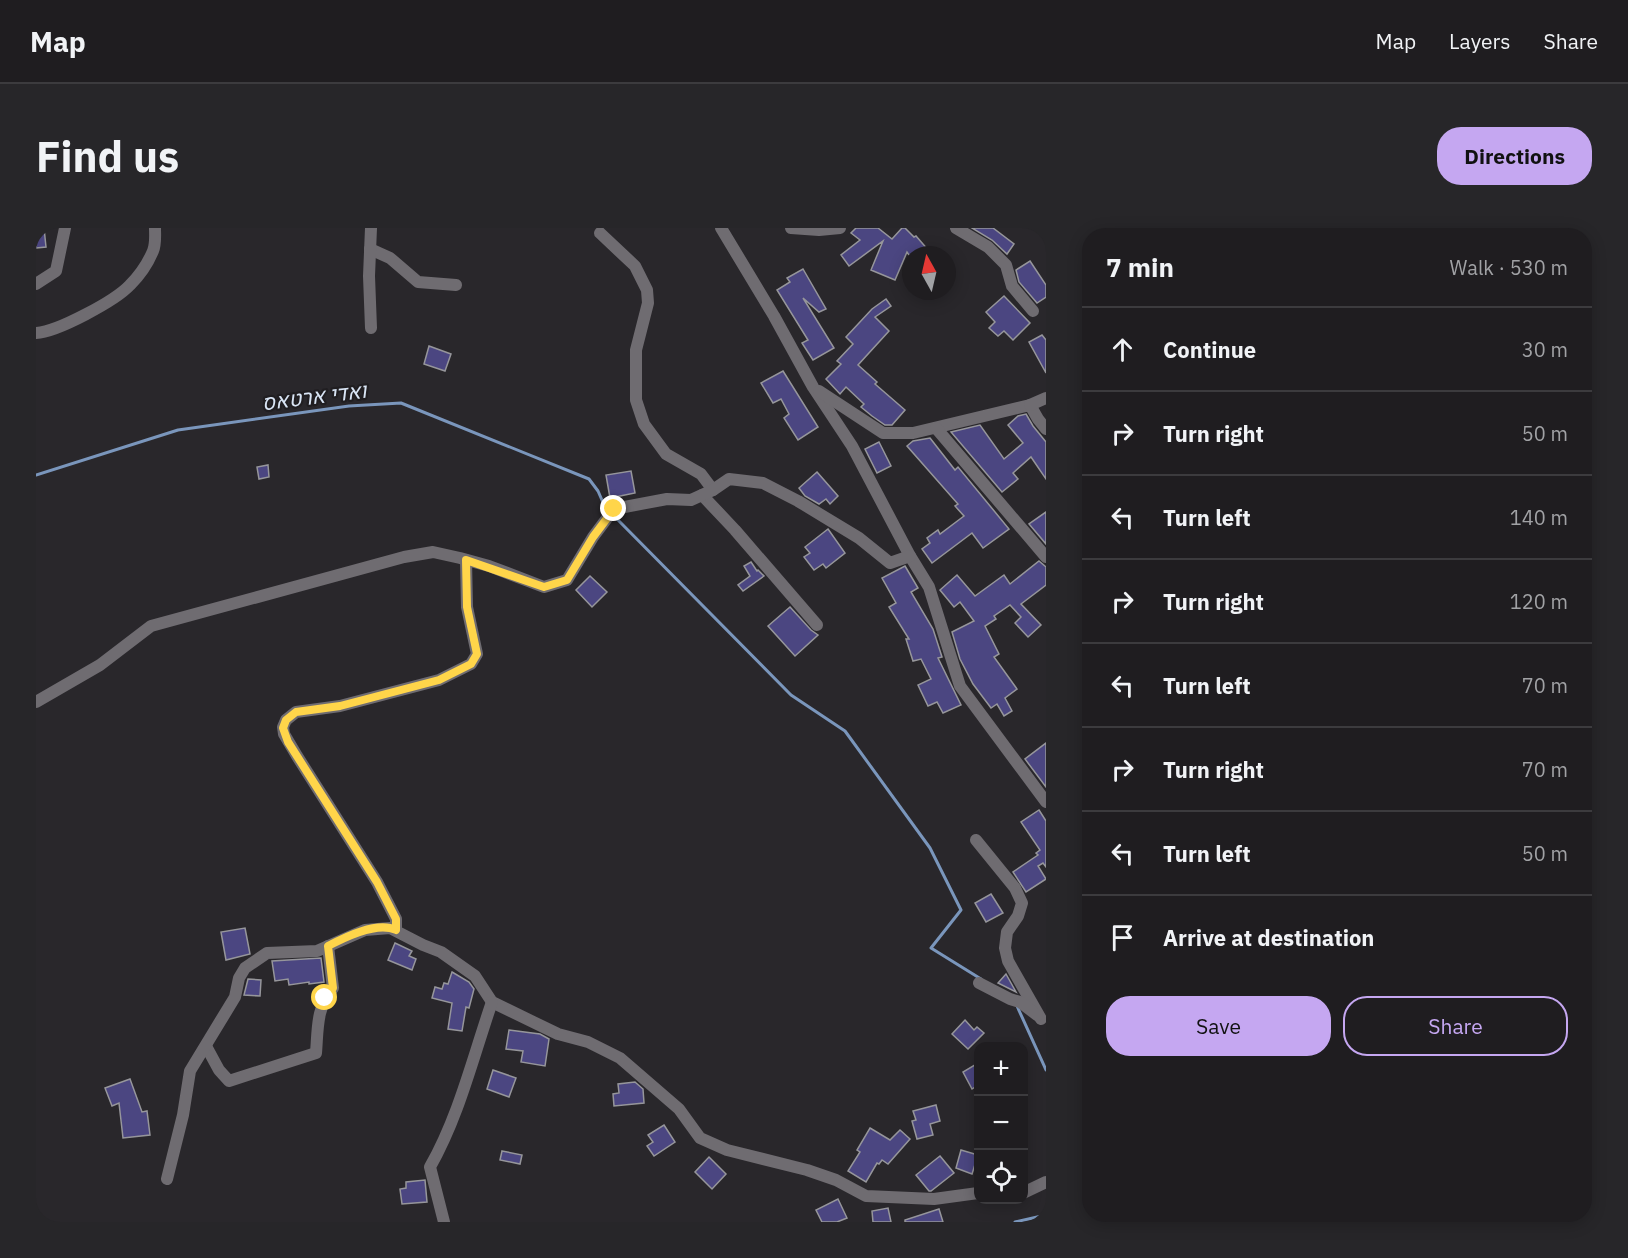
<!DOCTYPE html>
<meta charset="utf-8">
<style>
:root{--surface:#1f1d20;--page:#272629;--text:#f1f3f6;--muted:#a1a2a5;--line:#3c3b3e;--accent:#c5a7f1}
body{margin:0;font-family:"IBM Plex Sans",Heebo,sans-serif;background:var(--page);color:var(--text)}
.controls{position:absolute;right:18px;bottom:18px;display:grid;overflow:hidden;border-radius:12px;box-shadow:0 3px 15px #0003}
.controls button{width:54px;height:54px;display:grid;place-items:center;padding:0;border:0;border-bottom:2px solid var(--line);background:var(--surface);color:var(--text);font:30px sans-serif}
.compass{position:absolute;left:866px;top:18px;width:54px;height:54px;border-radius:50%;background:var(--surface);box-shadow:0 3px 15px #0003;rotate:352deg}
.stop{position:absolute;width:18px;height:18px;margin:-14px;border:4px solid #ffd54a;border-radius:50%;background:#fff}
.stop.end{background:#ffd54a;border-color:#fff;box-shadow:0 2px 6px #0008}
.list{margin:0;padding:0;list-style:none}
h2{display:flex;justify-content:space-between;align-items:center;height:78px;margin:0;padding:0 24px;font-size:26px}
h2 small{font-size:20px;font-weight:400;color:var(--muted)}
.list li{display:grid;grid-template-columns:39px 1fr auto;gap:18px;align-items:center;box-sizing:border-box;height:84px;padding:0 24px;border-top:2px solid var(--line)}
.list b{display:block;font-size:22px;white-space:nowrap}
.list em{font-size:20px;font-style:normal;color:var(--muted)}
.actions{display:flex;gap:12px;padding:18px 24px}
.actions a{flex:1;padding:14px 0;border:2px solid var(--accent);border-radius:24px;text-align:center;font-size:21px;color:var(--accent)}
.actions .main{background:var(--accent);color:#111}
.icon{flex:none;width:33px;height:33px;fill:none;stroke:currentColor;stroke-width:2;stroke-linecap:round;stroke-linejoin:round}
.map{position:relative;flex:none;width:1010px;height:994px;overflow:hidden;border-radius:24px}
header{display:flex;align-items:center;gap:36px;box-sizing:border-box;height:84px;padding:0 30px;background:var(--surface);border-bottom:2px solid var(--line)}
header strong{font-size:28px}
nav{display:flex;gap:33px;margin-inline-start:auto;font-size:21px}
.intro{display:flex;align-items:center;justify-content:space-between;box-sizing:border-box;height:144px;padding:0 36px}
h1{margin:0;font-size:42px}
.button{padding:15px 27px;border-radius:24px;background:var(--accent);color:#111;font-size:21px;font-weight:700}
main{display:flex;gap:36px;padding:0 36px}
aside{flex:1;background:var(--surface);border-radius:24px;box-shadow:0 3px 15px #0003}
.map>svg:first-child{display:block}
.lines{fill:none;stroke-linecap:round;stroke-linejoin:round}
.stream{stroke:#7a96bc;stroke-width:3}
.building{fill:#4b4681;stroke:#96969b;stroke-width:1.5}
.minor{stroke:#6f6c71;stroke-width:12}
.route{stroke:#ffd54a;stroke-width:8}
.labels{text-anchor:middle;stroke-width:4.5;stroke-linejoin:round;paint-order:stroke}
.water-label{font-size:21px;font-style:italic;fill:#d9e5f5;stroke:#201e21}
</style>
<header>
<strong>Map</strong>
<nav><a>Map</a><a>Layers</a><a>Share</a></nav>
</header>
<div class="intro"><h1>Find us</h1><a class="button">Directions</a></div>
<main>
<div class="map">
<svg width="1010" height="994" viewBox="0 0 1010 994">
<rect width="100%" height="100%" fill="#29272b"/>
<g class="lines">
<g class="stream">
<polyline points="0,247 142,202 313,178 365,175 553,251 562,263 569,279"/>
<polyline points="581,291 755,467 809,503 894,620 925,682 895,720 945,751"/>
<polyline points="981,778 1010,842"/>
<polyline points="979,994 1010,987"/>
</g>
</g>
<g class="building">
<polygon points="0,0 8,0 10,19 0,20"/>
<polygon points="820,0 842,0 856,11 866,0 869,0 878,9 880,8 893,23 889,27 873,27 871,24 859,52 835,42 847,13 813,38 805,27 824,12 815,5"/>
<polygon points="936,0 957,0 978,16 971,26 956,12"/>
<polygon points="994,33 1010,57 1010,69 1001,75 983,54 980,42"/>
<polygon points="767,41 790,81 783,84 767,70 798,120 777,132 766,115 772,112 741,62 754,54 751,50"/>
<polygon points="968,68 994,95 977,112 968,103 962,108 953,100 959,94 950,84"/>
<polygon points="850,71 855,78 839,89 853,103 822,137 841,154 839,156 869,182 856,197 849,197 836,188 825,179 828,176 810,159 804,166 790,151 805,136 801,133 817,116 810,109 836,81"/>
<polygon points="1006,107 1010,112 1010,145 993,114"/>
<polygon points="393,118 415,126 409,143 388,136"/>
<polygon points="747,143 782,199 762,212 748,190 753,186 745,171 737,175 725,155"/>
<polygon points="990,186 997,198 1010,214 1010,251 995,229 977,245 982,251 966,264 915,204 944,197 968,231 987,215 972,197 982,188"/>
<polygon points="894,210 919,242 922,239 973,301 947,320 936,305 896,335 886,321 894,315 891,310 902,302 904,306 928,288 919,278 922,276 871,218 877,213"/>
<polygon points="843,214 855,238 841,245 829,221"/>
<polygon points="232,237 233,249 223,251 221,239"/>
<polygon points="595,243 599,265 574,270 570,247"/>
<polygon points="781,244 802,268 794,276 790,271 783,276 769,268 763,260"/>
<polygon points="1010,284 1010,316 993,296"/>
<polygon points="792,301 809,325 790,340 787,336 778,342 768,329 774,325 769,319"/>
<polygon points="1003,333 1010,339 1010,357 985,376 1005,397 992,409 979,395 985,389 974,377 958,388 960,391 949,398 963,426 958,429 981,461 969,470 976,483 968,488 961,476 955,480 937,456 924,431 916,404 938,393 924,374 918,379 904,362 921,347 939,368 968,347 974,356"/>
<polygon points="715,334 721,343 722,342 728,348 707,363 702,357 714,348 708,338"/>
<polygon points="869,338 882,360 875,364 897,401 906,429 902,430 925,477 907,485 901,474 892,478 882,457 895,451 885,431 877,433 870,411 873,411 853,379 860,375 846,350"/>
<polygon points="554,348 571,364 556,379 540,362"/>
<polygon points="754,379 775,402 782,407 759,428 732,398"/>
<polygon points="1010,515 1010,559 989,531"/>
<polygon points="1003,582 1010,593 1010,639 1007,635 1002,638 1010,651 990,664 977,644 1002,627 1000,625 1004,622 985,594"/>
<polygon points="955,666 967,685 950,694 939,675"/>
<polygon points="209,700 214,726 190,732 185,704"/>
<polygon points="359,715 376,723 373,728 380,731 376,742 352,732"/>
<polygon points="285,730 288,754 273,756 273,754 253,757 252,751 239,753 236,733"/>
<polygon points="416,744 433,754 438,761 433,780 430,779 426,803 412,801 416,775 396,770 399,759 406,761 408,755 412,756"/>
<polygon points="970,746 980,764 962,755"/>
<polygon points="212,751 225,752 224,768 208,767"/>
<polygon points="929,792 938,802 941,799 948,805 932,821 916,806"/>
<polygon points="473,802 504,806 513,811 509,838 485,834 487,823 470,821"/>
<polygon points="942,835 942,857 936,861 927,844"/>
<polygon points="457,842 480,850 473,869 451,861"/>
<polygon points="94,851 106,884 111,883 114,907 87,910 83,875 76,878 69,860"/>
<polygon points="599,854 607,861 608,875 578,878 577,866 583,865 582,856"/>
<polygon points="900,877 904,893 894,896 897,907 881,911 876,893 880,892 877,883"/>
<polygon points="628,897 639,914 618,928 611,918 617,914 612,907"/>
<polygon points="834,900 854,912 864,902 874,911 852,936 846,932 843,936 841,935 830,954 812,943 824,924 821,922"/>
<polygon points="925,922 942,927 936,946 920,940"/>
<polygon points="466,923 486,927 484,936 464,932"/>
<polygon points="904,928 918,945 895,963 893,963 880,947"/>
<polygon points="673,929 690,946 676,961 659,944"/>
<polygon points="389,952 391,974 366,976 364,961 370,960 370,954"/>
<polygon points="802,971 811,990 801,994 786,994 780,982"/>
<polygon points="852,980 855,994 837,994 836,983"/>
<polygon points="903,981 907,994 869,994 869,992"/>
</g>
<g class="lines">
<g class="minor">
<polyline points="685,0 738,88 777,159 816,218 874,328 893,359 924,458 1010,574"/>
<polyline points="755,0 783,2 804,0"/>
<polyline points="920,0 952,19 970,37 976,58 997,83"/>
<polyline points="564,5 599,38 611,62 612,75 600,122 600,172 608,196 630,226 665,246 677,262"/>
<polyline points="334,21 354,30 382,54 420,57"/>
<polyline points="0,56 20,43 29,0"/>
<polyline points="335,100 333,48 335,0"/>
<path d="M0,105C21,104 79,73 94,57C103,48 112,35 117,23C120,16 119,7 119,0"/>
<polyline points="783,163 847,205 877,205 994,177 1002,191 1010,201"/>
<polyline points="994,177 1010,170"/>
<polyline points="900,200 1010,329"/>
<polyline points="666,267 699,302 781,397"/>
<polyline points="0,474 64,437 115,398 368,329 397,324 424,330 453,338 508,359 531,352 557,309 578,281 631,271 655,272 677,262 693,251 727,255 762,273 823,310 854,335 874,328"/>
<polyline points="940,612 979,660 986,675 982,688 971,704 969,720 972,733 1005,791"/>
<polyline points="360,702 360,691 341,654 261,528 248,506 247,499 250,492 260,484 304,478 403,452 435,436 441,426 431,379 430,332"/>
<polyline points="943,755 974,771 984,774 1001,787"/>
<path d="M170,818L183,842L193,853L280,825C282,802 280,779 297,760L292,718"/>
<polyline points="131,951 147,887 154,843 199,769 203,750 209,740 231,725 281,723 329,702 354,700 387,717 405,724 439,748 456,774 522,806 552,814 584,830 643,881 664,910 691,922 771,942 800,952 830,968 898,971 942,965"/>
<polyline points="987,965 1010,954"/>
<path d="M408,994L394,939C423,888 437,829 456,774"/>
</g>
</g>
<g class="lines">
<path class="route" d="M289,770L297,760L292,718C309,709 341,693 360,702V691L341,654L252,514L247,500L250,492L260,484L304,478L403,452L435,436L441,426L431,379L430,332L508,359L531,352L557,309L578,281"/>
</g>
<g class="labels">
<g class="water-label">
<text transform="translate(278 169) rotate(-7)" y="7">ואדי ארטאס</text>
</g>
</g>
</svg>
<div class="controls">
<button>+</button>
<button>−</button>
<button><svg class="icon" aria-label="locate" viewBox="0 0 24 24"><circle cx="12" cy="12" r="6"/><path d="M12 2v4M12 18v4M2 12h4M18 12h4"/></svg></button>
</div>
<svg class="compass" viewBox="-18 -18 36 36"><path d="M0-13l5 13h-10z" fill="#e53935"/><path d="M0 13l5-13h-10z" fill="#a1a2a5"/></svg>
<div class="stop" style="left:289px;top:770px"></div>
<div class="stop end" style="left:578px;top:281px"></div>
</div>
<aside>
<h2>7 min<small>Walk · 530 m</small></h2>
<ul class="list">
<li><svg class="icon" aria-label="ahead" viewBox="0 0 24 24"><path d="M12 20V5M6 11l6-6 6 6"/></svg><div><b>Continue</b></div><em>30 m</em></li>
<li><svg class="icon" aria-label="right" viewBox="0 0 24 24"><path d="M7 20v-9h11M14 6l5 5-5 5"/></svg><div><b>Turn right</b></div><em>50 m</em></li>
<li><svg class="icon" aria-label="left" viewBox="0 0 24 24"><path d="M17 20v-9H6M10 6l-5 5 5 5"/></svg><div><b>Turn left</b></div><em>140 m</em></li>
<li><svg class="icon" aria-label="right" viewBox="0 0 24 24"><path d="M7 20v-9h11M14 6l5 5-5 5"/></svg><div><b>Turn right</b></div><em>120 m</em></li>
<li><svg class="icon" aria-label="left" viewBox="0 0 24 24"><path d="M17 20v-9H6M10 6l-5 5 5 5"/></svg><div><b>Turn left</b></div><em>70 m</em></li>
<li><svg class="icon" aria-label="right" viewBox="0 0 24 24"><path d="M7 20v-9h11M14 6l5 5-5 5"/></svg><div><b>Turn right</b></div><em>70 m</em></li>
<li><svg class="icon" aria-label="left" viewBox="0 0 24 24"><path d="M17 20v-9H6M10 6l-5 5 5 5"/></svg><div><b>Turn left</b></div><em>50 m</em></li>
<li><svg class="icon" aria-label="arrive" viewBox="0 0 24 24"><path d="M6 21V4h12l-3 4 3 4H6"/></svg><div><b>Arrive at destination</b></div></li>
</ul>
<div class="actions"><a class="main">Save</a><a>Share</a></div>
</aside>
</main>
